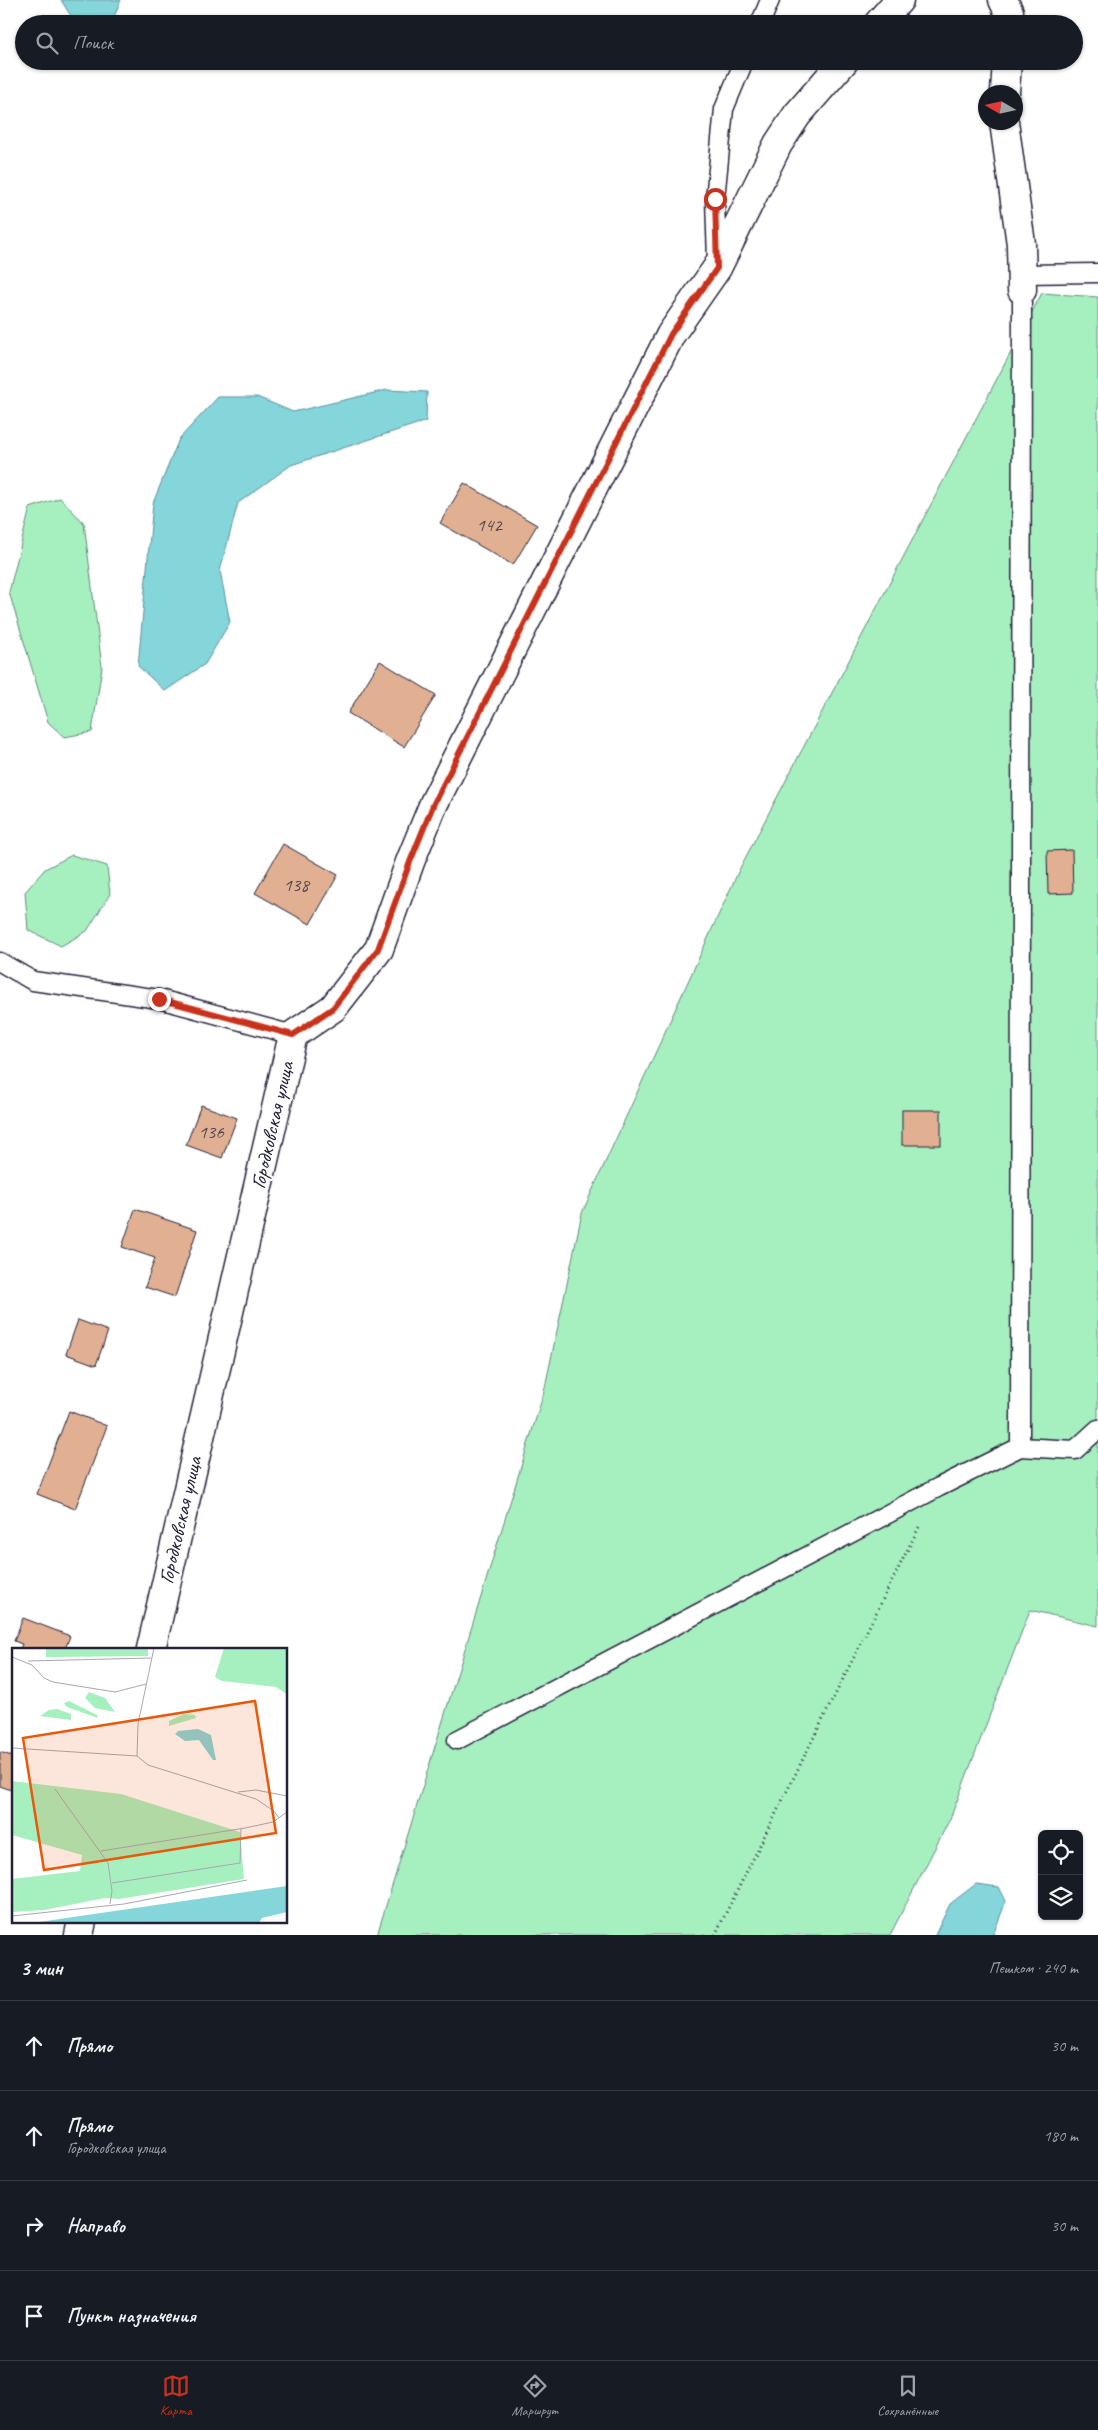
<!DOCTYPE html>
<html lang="ru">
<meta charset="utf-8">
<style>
:root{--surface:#171b24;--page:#20242c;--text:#f1f3f6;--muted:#9ea1a6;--line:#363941;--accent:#c8321e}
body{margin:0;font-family:Caveat,sans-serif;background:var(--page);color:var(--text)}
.controls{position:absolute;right:15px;bottom:15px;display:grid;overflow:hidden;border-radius:8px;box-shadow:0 1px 4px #0004}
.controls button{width:45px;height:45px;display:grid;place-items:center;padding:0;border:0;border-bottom:1px solid var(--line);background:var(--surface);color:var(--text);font:25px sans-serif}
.compass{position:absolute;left:978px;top:85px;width:45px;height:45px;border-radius:50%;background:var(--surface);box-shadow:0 1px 4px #0004;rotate:279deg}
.stop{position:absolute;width:15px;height:15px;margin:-11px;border:4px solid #c8321e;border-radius:50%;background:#fff}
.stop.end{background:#c8321e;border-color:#fff;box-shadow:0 1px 5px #0008}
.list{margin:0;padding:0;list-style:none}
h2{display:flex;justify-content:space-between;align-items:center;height:65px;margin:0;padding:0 20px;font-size:21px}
h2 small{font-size:16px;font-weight:400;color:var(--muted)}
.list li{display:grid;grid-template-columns:32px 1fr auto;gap:15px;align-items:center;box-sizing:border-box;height:90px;padding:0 20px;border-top:1px solid var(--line)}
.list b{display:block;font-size:19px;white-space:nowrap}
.list p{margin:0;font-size:16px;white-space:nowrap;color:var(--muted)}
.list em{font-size:16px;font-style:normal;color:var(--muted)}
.icon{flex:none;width:28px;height:28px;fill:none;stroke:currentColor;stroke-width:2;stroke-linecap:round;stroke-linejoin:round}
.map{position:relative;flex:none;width:1098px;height:1935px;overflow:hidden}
.search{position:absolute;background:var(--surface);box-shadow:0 1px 4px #0004;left:15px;right:15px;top:15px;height:55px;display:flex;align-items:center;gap:12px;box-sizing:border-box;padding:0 18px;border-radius:28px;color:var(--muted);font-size:19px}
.sheet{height:425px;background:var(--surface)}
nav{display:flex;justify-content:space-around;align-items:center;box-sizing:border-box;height:70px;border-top:1px solid var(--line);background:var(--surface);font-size:14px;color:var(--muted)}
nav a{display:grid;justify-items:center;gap:2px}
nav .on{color:var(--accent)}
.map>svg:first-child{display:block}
.green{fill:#a6f0bf;stroke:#64897d}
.water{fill:#84d6db;stroke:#5d8e9b}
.building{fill:#e1b093;stroke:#22223b}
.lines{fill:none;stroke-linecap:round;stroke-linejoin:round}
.lane-casing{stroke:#22223b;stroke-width:21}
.street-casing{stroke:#22223b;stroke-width:31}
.path{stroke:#22223b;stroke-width:3;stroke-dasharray:1 4;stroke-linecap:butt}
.lane{stroke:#fff;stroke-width:18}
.street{stroke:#fff;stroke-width:28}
.route{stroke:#c8321e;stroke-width:6}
.labels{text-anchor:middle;stroke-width:4.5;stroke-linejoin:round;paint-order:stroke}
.number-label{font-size:19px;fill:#524651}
.street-label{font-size:21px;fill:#22223b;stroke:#fff}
.inset-road{fill:none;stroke:#a7a7b1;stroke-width:1}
.view{fill:#e8590c;fill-opacity:0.15;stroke:#e8590c;stroke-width:2.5}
.inset-edge{fill:none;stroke:#22223b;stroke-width:2.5}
</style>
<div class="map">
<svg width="1098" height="1935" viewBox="0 0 1098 1935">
<rect width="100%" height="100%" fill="#fff"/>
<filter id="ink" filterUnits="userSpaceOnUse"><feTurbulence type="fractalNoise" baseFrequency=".02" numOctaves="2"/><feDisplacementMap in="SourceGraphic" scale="10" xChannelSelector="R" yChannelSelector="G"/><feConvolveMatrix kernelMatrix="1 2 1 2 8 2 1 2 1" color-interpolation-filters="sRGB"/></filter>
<g filter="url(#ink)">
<g class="green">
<polygon points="1042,293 1098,297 1098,1626 1030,1610 950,1819 890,1935 377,1935 544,1392 582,1213 740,868"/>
<polygon points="60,498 84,523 102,667 92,732 64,737 48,722 9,592 30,508"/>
<polygon points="72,855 107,866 110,894 87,931 61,946 28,930 25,892 45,869"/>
</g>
<g class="water">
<polygon points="61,0 121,0 111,24 79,24 69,13"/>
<polygon points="387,390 427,392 426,421 291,465 238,503 220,571 230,622 205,664 165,691 138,666 153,503 179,439 218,397 257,397 293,412"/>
<polygon points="976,1884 999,1887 1006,1901 993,1935 935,1935 950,1904"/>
</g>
<g class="building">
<polygon points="464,483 537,525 513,565 440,523"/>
<polygon points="380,661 436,695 404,747 348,713"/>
<polygon points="283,844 338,875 310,924 255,893"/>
<polygon points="1072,850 1073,893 1048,894 1047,851"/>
<polygon points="201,1105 237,1118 222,1158 186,1145"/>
<rect x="902" y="1110" width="39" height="35"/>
<polygon points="135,1209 197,1230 175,1297 145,1287 155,1258 122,1247"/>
<polygon points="78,1320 108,1331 96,1365 66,1354"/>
<polygon points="69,1411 107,1426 75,1509 37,1494"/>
<polygon points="23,1618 70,1636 65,1649 20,1649 22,1644 14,1641"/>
<polygon points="0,1752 14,1757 14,1791 0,1786"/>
</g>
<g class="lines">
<defs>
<g id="lane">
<polyline points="760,24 770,0"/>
<polyline points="717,261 715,199 724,109 744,61"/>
<polyline points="1022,274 1098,273"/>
<polyline points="0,962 33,981 159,999 293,1035"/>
<polyline points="1020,1447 1022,290"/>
<polyline points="457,1740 939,1487 1020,1447 1075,1450 1098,1429"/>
</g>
<g id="street">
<polyline points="1003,0 1009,12 1008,24"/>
<polyline points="878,24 899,0"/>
<polyline points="1005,92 1007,61"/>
<polyline points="1004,122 1021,244 1022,290"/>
<polyline points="151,1649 293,1035 333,1008 379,949 410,862 434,803 671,334 717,268 778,144 797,115 844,61"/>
<polyline points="79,1935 82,1921"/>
</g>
</defs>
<use href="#lane" class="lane-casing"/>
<use href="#street" class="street-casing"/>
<polyline class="path" points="715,1935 920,1525"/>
<use href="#lane" class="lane"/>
<use href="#street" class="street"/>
</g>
</g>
<g class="lines" filter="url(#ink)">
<polyline class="route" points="159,999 293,1035 333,1008 378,949 410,862 434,803 671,334 717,268 715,199"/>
</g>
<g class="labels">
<g class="number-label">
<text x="489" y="531">142</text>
<text x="296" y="891">138</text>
<text x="211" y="1138">136</text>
</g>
<g class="street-label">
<text transform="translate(272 1125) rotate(-77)" y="7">Городковская улица</text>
<text transform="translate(180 1520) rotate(-77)" y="7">Городковская улица</text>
</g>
</g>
<g transform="translate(12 1648)">
<rect width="275" height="275" fill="#fff"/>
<path d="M34,0H136V8L34,9ZM212,0H275V46L264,39L210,33L203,29ZM77,44L93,50L103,64L83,60L73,50ZM57,53L85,67L86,70L55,59L52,55ZM45,61L59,66V72L28,68L37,62ZM172,66L183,67L184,70L157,78V73ZM0,133L109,146L228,184L232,231L107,251L93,250L32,262L0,264V231L68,223L70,207L0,187Z" fill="#a6f0bf"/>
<path d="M186,81L199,87L204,112H201L187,92L173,93L163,86L166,83ZM275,238V264L250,270L247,275H20Z" fill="#84d6db"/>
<path class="inset-road" d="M0,9L20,17L32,30L41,34L103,44L134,36M16,13L139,10M0,100L125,108L136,117L244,151L262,163L267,170M125,108L126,76L142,0M43,141L96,215L100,243L98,256M226,144L244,142L275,148M89,203L233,180L261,174L275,164M100,235L228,215L229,181M0,268L112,256L235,232"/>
<path class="view" d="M243,53L264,185L32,222L11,90Z"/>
<rect width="275" height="275" class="inset-edge"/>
</g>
</svg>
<div class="controls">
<button><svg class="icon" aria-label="locate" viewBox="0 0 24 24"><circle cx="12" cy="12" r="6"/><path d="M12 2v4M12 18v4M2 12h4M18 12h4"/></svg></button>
<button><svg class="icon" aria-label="layers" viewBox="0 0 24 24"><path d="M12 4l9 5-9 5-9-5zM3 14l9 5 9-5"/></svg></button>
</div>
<svg class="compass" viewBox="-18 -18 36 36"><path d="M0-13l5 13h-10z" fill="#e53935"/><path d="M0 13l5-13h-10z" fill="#9ea1a6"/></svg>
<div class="stop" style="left:715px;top:199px"></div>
<div class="stop end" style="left:159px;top:999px"></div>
<div class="search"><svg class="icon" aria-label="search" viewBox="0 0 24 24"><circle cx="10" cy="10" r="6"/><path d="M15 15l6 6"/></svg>Поиск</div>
</div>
<section class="sheet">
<h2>3 мин<small>Пешком · 240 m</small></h2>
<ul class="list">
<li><svg class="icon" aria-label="ahead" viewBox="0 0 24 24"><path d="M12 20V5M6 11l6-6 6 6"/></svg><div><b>Прямо</b></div><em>30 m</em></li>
<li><svg class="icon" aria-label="ahead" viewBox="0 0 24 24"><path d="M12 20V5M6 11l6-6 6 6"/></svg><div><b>Прямо</b><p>Городковская улица</p></div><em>180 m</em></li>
<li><svg class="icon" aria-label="right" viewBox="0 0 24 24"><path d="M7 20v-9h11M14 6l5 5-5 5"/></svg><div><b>Направо</b></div><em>30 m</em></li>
<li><svg class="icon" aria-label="arrive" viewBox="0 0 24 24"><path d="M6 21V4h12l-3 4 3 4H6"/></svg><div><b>Пункт назначения</b></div></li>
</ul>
</section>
<nav>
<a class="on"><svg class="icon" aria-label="map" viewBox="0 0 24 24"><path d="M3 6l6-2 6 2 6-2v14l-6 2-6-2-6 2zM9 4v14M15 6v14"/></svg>Карта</a>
<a><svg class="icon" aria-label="directions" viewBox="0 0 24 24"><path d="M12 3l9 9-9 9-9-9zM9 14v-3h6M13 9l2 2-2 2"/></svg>Маршрут</a>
<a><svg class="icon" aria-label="saved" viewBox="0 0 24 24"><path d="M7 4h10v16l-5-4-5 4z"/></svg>Сохранённые</a>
</nav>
